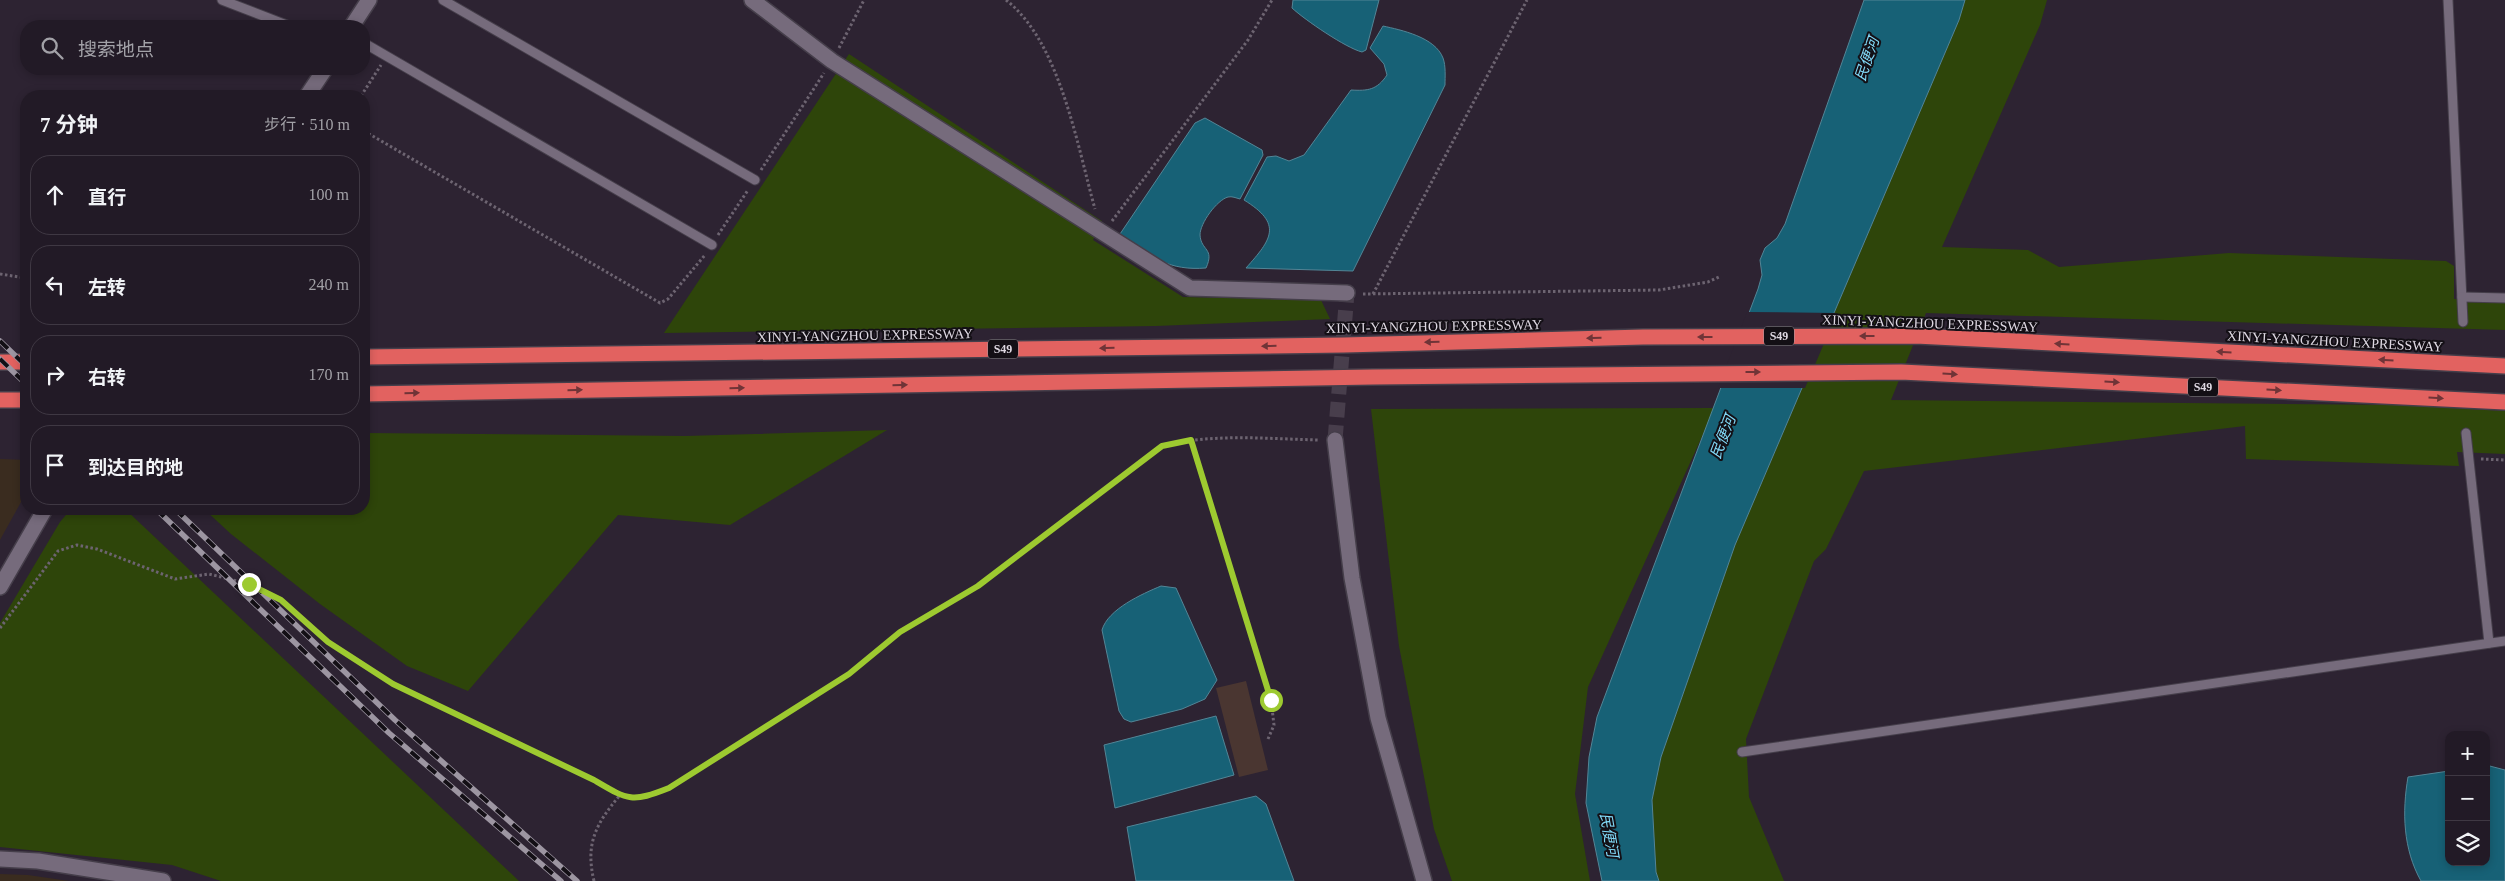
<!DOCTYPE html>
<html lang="zh">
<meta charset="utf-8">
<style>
:root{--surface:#221a26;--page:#2a232e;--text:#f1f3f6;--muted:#a2a1a7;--line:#3f3843}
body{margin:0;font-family:"Times New Roman","Noto Sans SC",serif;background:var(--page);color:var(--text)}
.controls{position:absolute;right:15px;bottom:15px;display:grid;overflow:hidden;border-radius:10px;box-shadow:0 2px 8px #0003}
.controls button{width:45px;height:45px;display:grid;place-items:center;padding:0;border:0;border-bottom:1px solid var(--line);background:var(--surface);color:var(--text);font:25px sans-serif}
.stop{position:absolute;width:15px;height:15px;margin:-11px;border:4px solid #9dca30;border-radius:50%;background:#fff}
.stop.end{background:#9dca30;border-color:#fff;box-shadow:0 1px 5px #0008}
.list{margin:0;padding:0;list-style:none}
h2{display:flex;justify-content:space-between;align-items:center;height:65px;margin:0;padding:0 20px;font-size:21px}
h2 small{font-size:16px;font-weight:400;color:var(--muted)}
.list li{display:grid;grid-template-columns:32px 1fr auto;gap:15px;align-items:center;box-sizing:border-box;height:80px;margin:0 10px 10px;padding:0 10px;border:1px solid var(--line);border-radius:20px}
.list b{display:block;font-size:19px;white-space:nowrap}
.list em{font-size:16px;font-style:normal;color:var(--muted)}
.icon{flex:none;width:28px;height:28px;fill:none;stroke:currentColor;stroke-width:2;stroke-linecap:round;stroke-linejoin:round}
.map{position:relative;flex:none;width:2505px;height:881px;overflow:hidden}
.search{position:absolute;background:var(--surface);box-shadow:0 2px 8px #0003;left:20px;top:20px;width:350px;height:55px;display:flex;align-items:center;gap:12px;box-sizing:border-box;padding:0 18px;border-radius:20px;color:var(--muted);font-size:19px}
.panel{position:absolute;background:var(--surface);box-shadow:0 2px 8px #0003;left:20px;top:90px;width:350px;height:425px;border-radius:20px}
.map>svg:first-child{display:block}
.industrial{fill:#3a2c1f}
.green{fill:#2e450a}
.water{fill:#176176;stroke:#538596}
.pier{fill:#2d2332}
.building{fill:#4a3631}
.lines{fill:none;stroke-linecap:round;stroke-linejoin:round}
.minor-tunnel{stroke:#483e4c;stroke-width:15;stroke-dasharray:15 8;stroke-linecap:butt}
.service-casing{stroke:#453e4a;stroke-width:11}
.minor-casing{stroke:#453e4a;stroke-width:18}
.motorway-casing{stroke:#453e4a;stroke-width:18}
.path{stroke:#6d6471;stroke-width:3;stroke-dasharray:2.5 2.5;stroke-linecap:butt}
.service{stroke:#766b7c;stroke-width:9}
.minor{stroke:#766b7c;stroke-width:15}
.motorway{stroke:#e26260;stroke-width:15}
.rail-casing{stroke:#9d96a2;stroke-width:5.5}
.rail{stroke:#130f15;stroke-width:4;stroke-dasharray:11;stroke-linecap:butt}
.oneway{fill:#703437}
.route{stroke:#9dca30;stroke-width:6}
.labels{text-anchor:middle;stroke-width:4;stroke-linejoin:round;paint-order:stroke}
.shield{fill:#130f15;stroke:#a19ca4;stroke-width:1}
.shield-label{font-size:12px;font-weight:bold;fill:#ded8e2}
.street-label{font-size:14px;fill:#ded8e2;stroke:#130f15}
.water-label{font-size:15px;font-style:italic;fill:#82daf8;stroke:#130f15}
</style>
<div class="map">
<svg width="2505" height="881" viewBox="0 0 2505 881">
<rect width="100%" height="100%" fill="#2d2332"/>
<g class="industrial">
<polygon points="0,459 26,460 26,493 0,540"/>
<polygon points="0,874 28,875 69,881 0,881"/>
</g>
<g class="green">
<polygon points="1965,0 2047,0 2040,25 1942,247 2028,250 2059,267 2229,253 2446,261 2454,266 2454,299 2505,301 2505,330 1926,313 1891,400 2397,405 2505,411 2505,454 2457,452 2459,466 2246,459 2245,426 1864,471 1826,549 1814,561 1746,739 1749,797 1784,881 1659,881 1656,872 1652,799 1661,757 1735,545 1959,20"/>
<polygon points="849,54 1102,221 1093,240 1183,297 1321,300 1330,319 1156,326 664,333"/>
<polygon points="1715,408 1588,687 1575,794 1590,881 1452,881 1434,829 1399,646 1371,409"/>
<polygon points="887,430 730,525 618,515 468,691 407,666 320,604 231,534 204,509 364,509 364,433 685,436"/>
<polygon points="71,509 125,509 519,881 221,881 172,865 0,847 0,623 60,522"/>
</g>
<g class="water">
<path d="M1293,0H1379L1366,50L1362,52C1346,48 1305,20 1292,8Z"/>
<polygon points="1864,0 1965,0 1959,20 1735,545 1661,757 1652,800 1656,872 1659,881 1602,881 1586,803 1589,757 1597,717 1758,289 1762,275 1760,260 1765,248 1777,238 1785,224"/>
<path d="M1383,26C1401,30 1435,37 1443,58C1446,66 1445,77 1445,85L1353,271L1246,268C1272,239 1283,224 1244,200L1267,157L1276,156L1289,161L1304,155L1351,90C1368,91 1377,90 1387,75L1384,64L1370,48Z"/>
<path d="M1205,118L1262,150L1263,155L1240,199C1236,198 1232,196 1228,197C1217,200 1200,223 1200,235C1201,251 1215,248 1206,268C1169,271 1152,257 1123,239L1120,234L1195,123Z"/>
<path d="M1161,586L1176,588L1217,680L1205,699L1182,709L1131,722L1124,719L1119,711L1102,630C1108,609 1142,594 1161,586Z"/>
<polygon points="1216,716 1234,775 1115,808 1104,745"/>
<path d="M2486,765L2505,770V881H2421C2403,849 2402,812 2408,777L2449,771V862H2486Z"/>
<polygon points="1256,796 1266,804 1294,881 1136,881 1127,827"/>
</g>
<polygon class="pier" points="1747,312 1837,313 1805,388 1718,388"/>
<polygon class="building" points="1246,681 1268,770 1239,777 1216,688"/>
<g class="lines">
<polyline class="minor-tunnel" points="1335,440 1347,293"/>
<defs>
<g id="service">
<polyline points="222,0 289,26"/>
<polyline points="443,0 755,180"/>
<polyline points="2448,0 2463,322"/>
<polyline points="364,43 712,245"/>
<polyline points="2462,297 2505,298"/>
<polyline points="2466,433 2489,643"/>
<polyline points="1742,752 2505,641"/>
</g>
<g id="minor">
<polyline points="752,0 832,61 1190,288 1347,293"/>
<polyline points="352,26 369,0"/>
<polyline points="307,96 325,69"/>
<polyline points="1335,440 1352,578 1378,718 1424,881"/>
<polyline points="0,587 45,509"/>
<polyline points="0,859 38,861 163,881"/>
</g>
<g id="motorway">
<polyline points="364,357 1344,345 1643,337 1916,336 2505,366"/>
<polyline points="0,362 26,362"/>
<polyline points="364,394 1373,377 1901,372 2505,402"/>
<polyline points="0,400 26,400"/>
</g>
</defs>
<use href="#service" class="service-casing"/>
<use href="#minor" class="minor-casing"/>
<use href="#motorway" class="motorway-casing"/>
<g class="path">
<path d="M1006,0C1060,42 1077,145 1095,209"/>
<polyline points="839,48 864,0"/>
<polyline points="361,96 381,65"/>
<polyline points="364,131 660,303 668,299 705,255"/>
<polyline points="761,170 824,73"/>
<polyline points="1112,221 1248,40 1272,0"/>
<polyline points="718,235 748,190"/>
<polyline points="0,274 26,278"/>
<polyline points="1363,294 1659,290 1708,282 1721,276"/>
<polyline points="1373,294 1527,0"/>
<polyline points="1191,440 1271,700 1274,725 1268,739"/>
<polyline points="2481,459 2505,460"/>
<path d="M0,628L58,551L77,545L97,549L175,579L209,574L249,584L281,600L328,642L393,684L594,780C628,800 632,803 669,788L849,674L900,632L978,586L1162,446C1213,433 1268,439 1320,440"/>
<path d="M594,881C585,843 596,824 620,795"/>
</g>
<use href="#service" class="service"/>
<use href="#minor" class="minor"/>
<use href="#motorway" class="motorway"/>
<defs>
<g id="rail">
<polyline points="0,341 26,366"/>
<polyline points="0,359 26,384"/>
<polyline points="156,509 389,733 561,881"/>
<polyline points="175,509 395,720 577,881"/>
</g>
</defs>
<use href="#rail" class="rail-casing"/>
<use href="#rail" class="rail"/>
</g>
<defs><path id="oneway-solid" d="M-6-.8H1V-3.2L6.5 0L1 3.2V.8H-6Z" transform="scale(1.25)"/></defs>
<g class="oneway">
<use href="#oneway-solid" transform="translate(1867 336) rotate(180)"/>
<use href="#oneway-solid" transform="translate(1705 337) rotate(180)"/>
<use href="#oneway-solid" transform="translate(1594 338) rotate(178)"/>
<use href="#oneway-solid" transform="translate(1432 342) rotate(178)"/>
<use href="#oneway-solid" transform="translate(2062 344) rotate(-177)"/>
<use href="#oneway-solid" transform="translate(1269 346) rotate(179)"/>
<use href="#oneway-solid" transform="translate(1107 348) rotate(179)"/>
<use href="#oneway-solid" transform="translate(2224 352) rotate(-177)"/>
<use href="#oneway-solid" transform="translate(2386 360) rotate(-177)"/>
<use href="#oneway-solid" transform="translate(1753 372)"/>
<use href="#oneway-solid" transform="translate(1950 374) rotate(3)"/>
<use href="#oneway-solid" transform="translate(2112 382) rotate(3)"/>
<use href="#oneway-solid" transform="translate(900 385) rotate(-1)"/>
<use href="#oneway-solid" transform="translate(737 388) rotate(-1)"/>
<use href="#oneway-solid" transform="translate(575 390) rotate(-1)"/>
<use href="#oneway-solid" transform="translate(2274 390) rotate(3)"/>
<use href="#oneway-solid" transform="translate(412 393) rotate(-1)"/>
<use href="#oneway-solid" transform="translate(2436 398) rotate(3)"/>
</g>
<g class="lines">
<path class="route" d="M249,584L281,600L328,642L393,684L594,780C628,800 631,803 669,788L849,674L900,632L978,586L1162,446L1191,440L1271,700"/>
</g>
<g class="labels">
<g class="shield">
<rect x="1764" y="326.5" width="30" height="19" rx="4"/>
<rect x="988" y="339.5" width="30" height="19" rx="4"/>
<rect x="2188" y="377.5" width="30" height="19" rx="4"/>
</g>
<g class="shield-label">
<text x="1779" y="340">S49</text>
<text x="1003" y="353">S49</text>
<text x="2203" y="391">S49</text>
</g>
<g class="street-label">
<text transform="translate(1930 323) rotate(2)" y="5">XINYI-YANGZHOU EXPRESSWAY</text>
<text transform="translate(1434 326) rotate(-1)" y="5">XINYI-YANGZHOU EXPRESSWAY</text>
<text transform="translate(865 335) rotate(-1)" y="5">XINYI-YANGZHOU EXPRESSWAY</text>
<text transform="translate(2335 341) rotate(3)" y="5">XINYI-YANGZHOU EXPRESSWAY</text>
</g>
<g class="water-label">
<text transform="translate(1867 59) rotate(-71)" y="5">民便河</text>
<text transform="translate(1723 437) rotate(-69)" y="5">民便河</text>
<text transform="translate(1609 835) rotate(80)" y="5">民便河</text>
</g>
</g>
</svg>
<div class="controls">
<button>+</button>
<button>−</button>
<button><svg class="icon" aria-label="layers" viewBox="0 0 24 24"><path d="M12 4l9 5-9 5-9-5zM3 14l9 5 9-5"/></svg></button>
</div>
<div class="stop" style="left:1271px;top:700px"></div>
<div class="stop end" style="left:249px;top:584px"></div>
<div class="search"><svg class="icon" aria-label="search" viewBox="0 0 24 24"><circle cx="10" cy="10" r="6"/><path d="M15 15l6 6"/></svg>搜索地点</div>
<section class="panel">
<h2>7 分钟<small>步行 · 510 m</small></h2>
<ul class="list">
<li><svg class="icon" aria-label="ahead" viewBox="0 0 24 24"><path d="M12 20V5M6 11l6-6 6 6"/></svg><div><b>直行</b></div><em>100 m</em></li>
<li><svg class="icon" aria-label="left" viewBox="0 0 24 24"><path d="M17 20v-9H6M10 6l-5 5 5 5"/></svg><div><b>左转</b></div><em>240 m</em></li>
<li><svg class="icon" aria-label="right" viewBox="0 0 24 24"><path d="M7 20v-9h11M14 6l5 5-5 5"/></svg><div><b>右转</b></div><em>170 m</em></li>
<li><svg class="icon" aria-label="arrive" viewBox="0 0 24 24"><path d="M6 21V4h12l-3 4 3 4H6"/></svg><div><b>到达目的地</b></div></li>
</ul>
</section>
</div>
